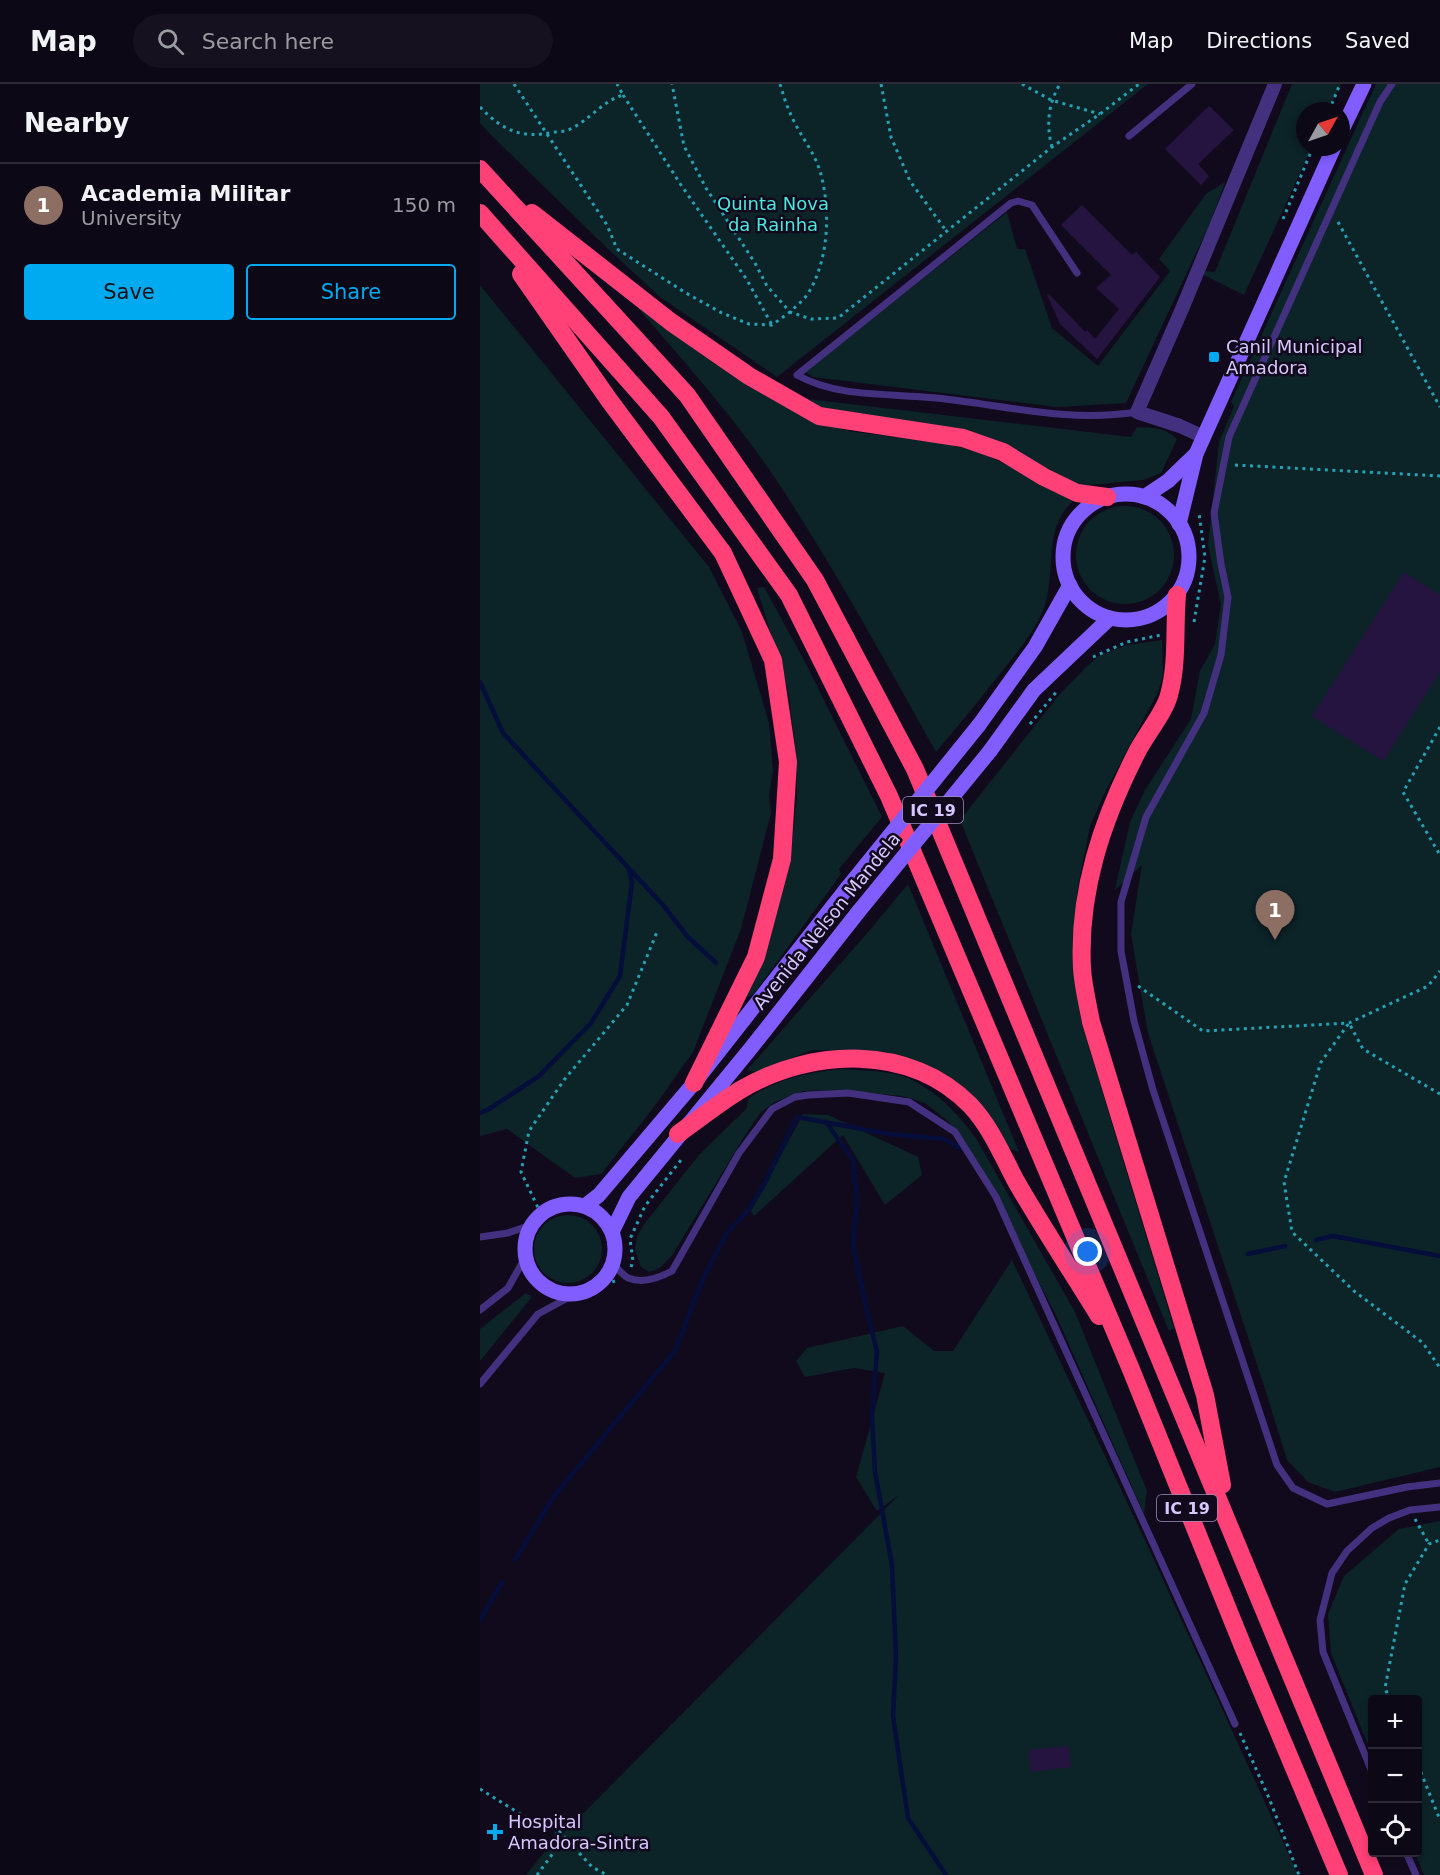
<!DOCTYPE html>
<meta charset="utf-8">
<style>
:root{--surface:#0d0816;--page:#16111f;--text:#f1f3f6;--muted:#9a9aa1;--line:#2d2935;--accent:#00aaf1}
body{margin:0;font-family:"DejaVu Sans",sans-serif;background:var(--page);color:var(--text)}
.controls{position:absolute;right:18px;bottom:18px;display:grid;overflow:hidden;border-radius:6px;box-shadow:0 3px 9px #0003}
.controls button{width:54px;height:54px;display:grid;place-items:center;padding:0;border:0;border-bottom:2px solid var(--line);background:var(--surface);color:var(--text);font:30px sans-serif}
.compass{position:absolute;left:816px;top:18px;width:54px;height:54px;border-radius:50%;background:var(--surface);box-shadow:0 3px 9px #0003;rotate:50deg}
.you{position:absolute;left:608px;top:1168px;width:21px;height:21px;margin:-15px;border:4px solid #fff;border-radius:50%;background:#1a73e8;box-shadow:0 0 0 9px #1a73e833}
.badge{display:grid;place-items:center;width:39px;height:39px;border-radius:50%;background:var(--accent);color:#fff;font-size:20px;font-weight:700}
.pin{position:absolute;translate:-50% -50px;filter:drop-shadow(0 2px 3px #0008)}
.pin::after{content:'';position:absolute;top:32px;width:21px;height:18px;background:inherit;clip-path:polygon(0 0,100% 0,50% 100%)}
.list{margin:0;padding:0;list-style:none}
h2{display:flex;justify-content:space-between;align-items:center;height:78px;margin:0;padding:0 24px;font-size:26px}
h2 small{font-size:20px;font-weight:400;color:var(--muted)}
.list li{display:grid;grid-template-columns:39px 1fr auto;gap:18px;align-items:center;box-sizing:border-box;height:84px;padding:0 24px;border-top:2px solid var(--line)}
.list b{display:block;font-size:22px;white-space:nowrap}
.list p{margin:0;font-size:20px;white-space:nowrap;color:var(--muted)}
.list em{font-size:20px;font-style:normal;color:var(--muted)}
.actions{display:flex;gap:12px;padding:18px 24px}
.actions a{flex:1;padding:14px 0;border:2px solid var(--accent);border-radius:6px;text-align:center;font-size:21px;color:var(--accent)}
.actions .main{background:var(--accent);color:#111}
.icon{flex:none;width:33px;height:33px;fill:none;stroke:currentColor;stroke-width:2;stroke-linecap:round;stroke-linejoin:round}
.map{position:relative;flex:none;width:960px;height:1791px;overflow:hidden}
header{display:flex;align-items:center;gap:36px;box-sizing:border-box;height:84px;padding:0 30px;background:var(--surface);border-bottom:2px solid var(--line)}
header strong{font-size:28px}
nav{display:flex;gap:33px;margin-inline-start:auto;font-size:21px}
.search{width:420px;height:54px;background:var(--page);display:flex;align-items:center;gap:15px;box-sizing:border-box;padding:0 21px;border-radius:33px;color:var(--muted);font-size:22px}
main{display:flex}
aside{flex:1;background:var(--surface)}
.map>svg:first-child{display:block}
.green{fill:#0c2328}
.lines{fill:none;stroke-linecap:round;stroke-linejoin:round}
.stream{stroke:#050e3b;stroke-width:4.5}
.building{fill:#261440}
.path{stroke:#23a2b6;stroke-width:3;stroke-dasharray:3 4.5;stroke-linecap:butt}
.lane{stroke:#433180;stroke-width:7}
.street{stroke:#433180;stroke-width:14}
.secondary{stroke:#815dff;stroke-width:15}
.highway{stroke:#ff4177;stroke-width:18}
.secondary-bridge{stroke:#815dff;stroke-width:15}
.poi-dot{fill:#00aaf1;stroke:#110a1d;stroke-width:2}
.labels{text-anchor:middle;stroke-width:5;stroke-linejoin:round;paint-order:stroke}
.shield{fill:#110a1d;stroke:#9c8ebb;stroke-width:1.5}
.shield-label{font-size:16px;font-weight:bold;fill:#d8c6ff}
.park-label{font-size:18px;fill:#49e8df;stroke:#110a1d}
.poi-label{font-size:18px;fill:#d8c6ff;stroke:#110a1d;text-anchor:start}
.street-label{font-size:18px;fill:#d8c6ff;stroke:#110a1d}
</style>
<header>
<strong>Map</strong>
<div class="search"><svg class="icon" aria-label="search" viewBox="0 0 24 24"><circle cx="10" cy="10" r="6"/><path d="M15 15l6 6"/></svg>Search here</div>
<nav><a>Map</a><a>Directions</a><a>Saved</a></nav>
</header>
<main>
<aside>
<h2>Nearby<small></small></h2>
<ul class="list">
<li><span class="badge" style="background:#8d6e63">1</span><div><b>Academia Militar</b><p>University</p></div><em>150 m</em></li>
</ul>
<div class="actions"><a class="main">Save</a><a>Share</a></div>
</aside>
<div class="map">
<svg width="960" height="1791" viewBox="0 0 960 1791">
<rect width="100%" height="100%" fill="#110a1d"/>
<g class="green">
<polygon points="0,0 668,0 297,293 180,213 127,164 9,49 0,39"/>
<polygon points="812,0 861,0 848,27 825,27 825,63 832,63 764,211 722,190 723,187 735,188"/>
<polygon points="896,0 960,0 960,1383 855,1408 828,1398 807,1376 785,1305 668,949 651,850 662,781 635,806 650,738 665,706 711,635 720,587 735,560 741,521 728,461 739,358 754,322 751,318"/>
<polygon points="745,98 731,137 646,319 577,323 333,293 325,288 527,128 537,165 545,165 572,244 618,282 690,187 679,175 726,110"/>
<polygon points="0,201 229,483 262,548 289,639 293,687 289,711 291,729 261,845 213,968 174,1023 121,1090 95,1094 27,1045 0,1052"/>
<path d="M146,210L320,331L368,347L468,360L498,368L534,384L593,417C563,444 576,486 565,521C557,545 538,567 523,586C501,614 479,641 456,668C405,577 355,485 297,397C253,331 198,271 146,210Z"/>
<path d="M327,315L651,353L657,343C673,344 685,343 697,355L681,389L663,396L599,402L524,361L349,331Z"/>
<circle cx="645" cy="471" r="49"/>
<polygon points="284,503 325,578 402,733 359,785 361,790 273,911 263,914 311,769 317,713 316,668 308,607 277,504"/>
<polygon points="682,556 683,592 678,608 624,710 610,742 597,808 595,884 602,941 694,1244 689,1247 480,736 580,610 606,583 620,571 647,561"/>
<polygon points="428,800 539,1068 528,1064 443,979 406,968 332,966 277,988 267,986 389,847"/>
<path d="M362,985C384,987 412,986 432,996C460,1010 479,1031 497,1056L595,1228L667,1407L664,1430L575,1229L486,1059L468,1037L445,1019L422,1012L351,1006L323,1007L295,1018L280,1029L264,1053L193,1170L180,1184L169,1188L161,1183L155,1166L157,1152L165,1139L219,1071L267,1024L268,1015C295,995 330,988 362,985Z"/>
<polygon points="323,1030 348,1031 438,1073 442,1091 405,1121 363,1051 274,1132 271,1127"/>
<circle cx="88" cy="1165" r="34"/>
<polygon points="532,1176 664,1454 818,1791 46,1791 61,1772 419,1411 397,1427 376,1393 405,1289 374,1284 325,1293 316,1277 327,1264 423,1242 454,1267 473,1267"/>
<polygon points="46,1209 51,1212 51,1214 0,1277 0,1245"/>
<polygon points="960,1437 960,1791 944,1791 935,1769 938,1768 938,1616 892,1616 892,1671 851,1569 848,1530 864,1492 919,1445"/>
</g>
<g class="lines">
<g class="stream">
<polyline points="0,598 23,649 183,821 207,852 236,879"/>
<polyline points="0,1029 9,1025 59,992 111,939 140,892 152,798 149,786"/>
<polyline points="346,1038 373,1076 377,1115 373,1161 386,1224 397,1267 392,1332 395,1388 412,1481 416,1573 413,1632 428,1734 466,1791"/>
<polyline points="836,1156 853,1152 960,1172"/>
<polyline points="768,1170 805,1162"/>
<polyline points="35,1476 74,1412 195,1267 222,1197 234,1173 248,1148 267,1128 284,1101 317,1033 409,1050 464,1055 480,1064"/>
<polyline points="0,1536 22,1498"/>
</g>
</g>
<g class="building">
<polygon points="729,22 754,46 718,80 729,92 721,101 685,65"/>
<polygon points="602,121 652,171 656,168 680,193 617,275 580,240 567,211 569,210 605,248 607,246 615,255 639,225 616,204 631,191 581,141"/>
<polygon points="924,488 960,511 960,588 903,677 832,632"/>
<polygon points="588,1662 591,1683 551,1688 548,1666"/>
</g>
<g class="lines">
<g class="path">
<polyline points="34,0 127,141 137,165 206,209 242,229 269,240 292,241 310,228 287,202 275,179 226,104 204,62 192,0"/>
<path d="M300,0C303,9 305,18 309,26C317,48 333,65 340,87C351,125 349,174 329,208C324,216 316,222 310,228L331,235L358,234L572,63L620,30L659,0"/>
<polyline points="401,0 411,53 430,97 467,148"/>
<polyline points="542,0 571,16 620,30"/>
<polyline points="143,11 201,101 267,196 292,241"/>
<path d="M0,23C23,47 42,55 75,48C79,47 84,48 88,46C108,38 122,17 143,11L137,0"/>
<polyline points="849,27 860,0"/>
<path d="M572,63C566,41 568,20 580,0"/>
<polyline points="803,135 833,63"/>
<polyline points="858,138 960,323"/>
<polyline points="755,381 960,392"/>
<polyline points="714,538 725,473 719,429"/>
<polyline points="613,573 647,558 681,551"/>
<polyline points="550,640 578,606"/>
<polyline points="960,643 923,708 960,771"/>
<polyline points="658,902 723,947 869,939 948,902 960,887"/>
<polyline points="960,1010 883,965 869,939 841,978 804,1098 812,1148 874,1207 943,1259 960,1284"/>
<polyline points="61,1130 41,1088 49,1047 84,996 147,921 177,848"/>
<polyline points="151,1183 153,1177 150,1155 165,1122 201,1076"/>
<polyline points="111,1205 135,1197"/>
<polyline points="935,1435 949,1460"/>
<polyline points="910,1616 905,1604 925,1500 949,1460 960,1456"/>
<polyline points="760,1649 789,1714 819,1791"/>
<polyline points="938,1681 960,1736"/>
<polyline points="0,1705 50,1736 77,1745 112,1783 127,1791"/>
<polyline points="57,1791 74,1768 77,1745"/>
</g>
<g class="lane">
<polyline points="912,0 900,18 749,353 734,429 741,480 748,513 741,571 724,629 666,733 641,818 641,867 654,937 673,1006 797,1381 813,1404 847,1420 927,1403 960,1399"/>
<polyline points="649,52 712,0"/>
<path d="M597,189L552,121L538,117L531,119L317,291C358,314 409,309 456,314C525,321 587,339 657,328"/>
<polyline points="0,1153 28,1149 51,1141"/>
<path d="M133,1180C137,1184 143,1191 148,1194C163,1200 179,1194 192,1187L259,1069L292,1025L315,1013L328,1011L368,1009L429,1018L475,1048L516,1113L755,1640"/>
<polyline points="0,1226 28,1204 46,1172"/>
<polyline points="0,1300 58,1230 95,1210"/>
<polyline points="892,1688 843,1568 840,1536 852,1489 867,1467 892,1444 909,1434 930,1426 960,1423"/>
<polyline points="926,1768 936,1791"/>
</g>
<polyline class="street" points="724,353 700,342 657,328 702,225 795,0"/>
<g class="secondary">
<polyline points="861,48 884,0"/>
<circle cx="646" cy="473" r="63"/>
<polyline points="664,413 688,397 716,370"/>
<polyline points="699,440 716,370 854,63"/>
<polyline points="499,641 555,563 590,501"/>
<polyline points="510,667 554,606 630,534"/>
<circle cx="90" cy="1165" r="45"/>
<polyline points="105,1122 119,1111 214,999 368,803"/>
<polyline points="132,1148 149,1113 271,964 379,827"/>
</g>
<g class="highway">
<polyline points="0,85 207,311 335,496 435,685 894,1791"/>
<polyline points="0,129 181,333 309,511 409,712 650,1283 764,1565 859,1791"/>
<polyline points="52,129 191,238 269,292 339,332 483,354 523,368 564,393 597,409 627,413"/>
<polyline points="41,190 129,316 243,469 293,576 308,678 302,775 276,873 214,999"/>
<path d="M697,511C694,544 698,579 689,611C685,628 664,653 656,670C622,737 598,808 602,884C603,902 608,921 611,938L725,1311L742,1401"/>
<path d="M198,1050C219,1035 240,1018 262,1005C332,964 430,960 490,1021C511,1043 523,1073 537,1099C563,1144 592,1188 619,1232"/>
</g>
<g class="secondary-bridge">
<polyline points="368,803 499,641"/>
<polyline points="379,827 510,667"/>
</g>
</g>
<g class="poi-dot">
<rect x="728" y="267" width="12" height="12" rx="3"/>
<path d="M12 1739h6v6h6v6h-6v6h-6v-6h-6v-6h6z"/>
</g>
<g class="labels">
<g class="shield">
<rect x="423" y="713" width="60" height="26" rx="4.5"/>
<rect x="677" y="1411" width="60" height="26" rx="4.5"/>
</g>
<g class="shield-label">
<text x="453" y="732">IC 19</text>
<text x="707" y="1430">IC 19</text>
</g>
<g class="park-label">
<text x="293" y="126">Quinta Nova<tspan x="293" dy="21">da Rainha</tspan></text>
</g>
<g class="poi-label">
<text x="746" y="269">Canil Municipal<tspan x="746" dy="21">Amadora</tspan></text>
<text x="28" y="1744">Hospital<tspan x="28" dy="21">Amadora-Sintra</tspan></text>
</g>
<g class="street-label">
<text transform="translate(347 837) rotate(-51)" y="6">Avenida Nelson Mandela</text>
</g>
</g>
</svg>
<div class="controls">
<button>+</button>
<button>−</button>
<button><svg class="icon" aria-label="locate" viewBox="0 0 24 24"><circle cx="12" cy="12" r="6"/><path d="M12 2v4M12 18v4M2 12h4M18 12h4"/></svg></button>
</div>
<svg class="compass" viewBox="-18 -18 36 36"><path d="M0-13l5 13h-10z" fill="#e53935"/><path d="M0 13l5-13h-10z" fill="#9a9aa1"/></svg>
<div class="you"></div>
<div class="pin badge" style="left:795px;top:856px;background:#8d6e63">1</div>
</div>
</main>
